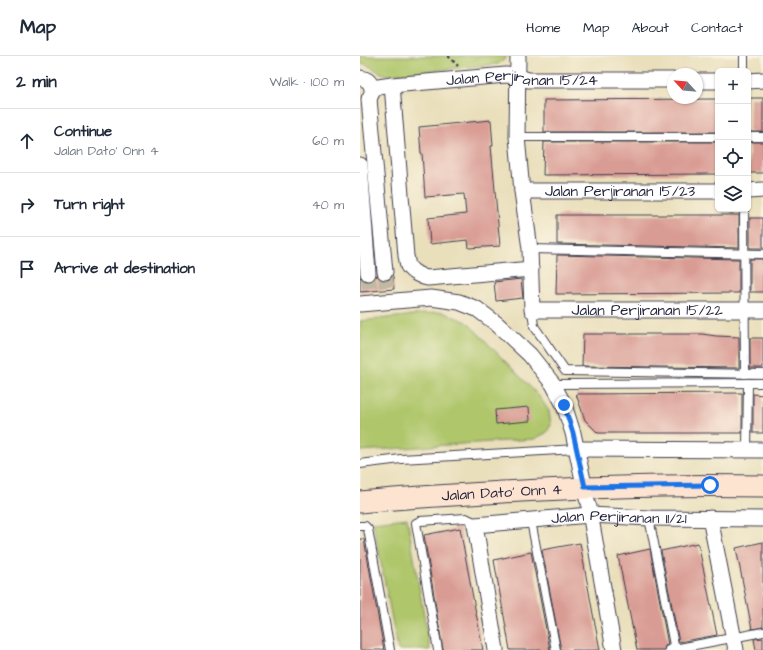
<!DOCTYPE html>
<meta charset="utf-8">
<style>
:root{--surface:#fff;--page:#f6f6f7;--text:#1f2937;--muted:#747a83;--line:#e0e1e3}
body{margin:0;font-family:"Architects Daughter",sans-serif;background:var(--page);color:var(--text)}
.controls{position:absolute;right:12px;top:12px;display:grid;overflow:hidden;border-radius:6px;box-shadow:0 1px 3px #0004}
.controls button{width:36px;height:36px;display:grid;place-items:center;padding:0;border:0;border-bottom:1px solid var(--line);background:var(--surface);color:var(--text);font:20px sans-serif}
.compass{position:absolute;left:307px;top:12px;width:36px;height:36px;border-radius:50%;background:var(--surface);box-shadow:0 1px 3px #0004;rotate:296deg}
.stop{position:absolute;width:12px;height:12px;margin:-9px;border:3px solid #1a73e8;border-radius:50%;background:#fff}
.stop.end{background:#1a73e8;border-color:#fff;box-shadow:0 1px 4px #0008}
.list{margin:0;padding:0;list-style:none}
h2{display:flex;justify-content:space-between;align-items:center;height:52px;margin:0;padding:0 16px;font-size:17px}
h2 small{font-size:13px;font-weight:400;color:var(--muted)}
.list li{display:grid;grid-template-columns:26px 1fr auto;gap:12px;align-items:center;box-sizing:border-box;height:64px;padding:0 16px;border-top:1px solid var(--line)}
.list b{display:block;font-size:15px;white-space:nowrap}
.list p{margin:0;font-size:13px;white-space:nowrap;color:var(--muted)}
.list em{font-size:13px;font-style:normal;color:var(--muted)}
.icon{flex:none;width:22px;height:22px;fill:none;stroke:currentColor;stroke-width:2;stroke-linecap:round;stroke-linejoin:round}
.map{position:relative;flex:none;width:403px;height:594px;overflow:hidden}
header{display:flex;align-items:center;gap:24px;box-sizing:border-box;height:56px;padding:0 20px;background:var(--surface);border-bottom:1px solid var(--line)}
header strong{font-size:19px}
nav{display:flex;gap:22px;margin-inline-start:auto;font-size:14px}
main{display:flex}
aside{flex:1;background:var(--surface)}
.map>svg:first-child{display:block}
.green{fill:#afc66a;stroke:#687452}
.building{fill:#d99c94}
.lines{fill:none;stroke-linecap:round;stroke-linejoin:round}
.street-tunnel{stroke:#c1b9a1;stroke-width:15;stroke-dasharray:15 8;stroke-linecap:butt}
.lane-casing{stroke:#403e4e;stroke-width:10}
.street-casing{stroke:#403e4e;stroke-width:17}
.secondary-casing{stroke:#403e4e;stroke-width:23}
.path{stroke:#403e4e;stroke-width:2.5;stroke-dasharray:3 3;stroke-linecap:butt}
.lane{stroke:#fff;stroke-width:8}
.street{stroke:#fff;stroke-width:15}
.secondary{stroke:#fde4d1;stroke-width:21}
.route{stroke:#1a73e8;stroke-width:5}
.labels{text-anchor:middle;stroke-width:3;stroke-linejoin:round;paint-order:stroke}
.street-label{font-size:15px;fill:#22223b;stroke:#fcf5e5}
</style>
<header>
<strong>Map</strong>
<nav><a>Home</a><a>Map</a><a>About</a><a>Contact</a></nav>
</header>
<main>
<aside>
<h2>2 min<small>Walk · 100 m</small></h2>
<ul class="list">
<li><svg class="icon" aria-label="ahead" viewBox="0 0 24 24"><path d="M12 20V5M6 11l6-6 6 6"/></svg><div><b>Continue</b><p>Jalan Dato' Onn 4</p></div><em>60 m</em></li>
<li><svg class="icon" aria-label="right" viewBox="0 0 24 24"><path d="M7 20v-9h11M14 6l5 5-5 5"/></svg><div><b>Turn right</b></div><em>40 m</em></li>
<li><svg class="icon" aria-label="arrive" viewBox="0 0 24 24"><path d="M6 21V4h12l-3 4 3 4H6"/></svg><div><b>Arrive at destination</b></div></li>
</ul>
</aside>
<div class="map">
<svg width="403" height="594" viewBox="0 0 403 594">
<rect width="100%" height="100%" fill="#fcf5e5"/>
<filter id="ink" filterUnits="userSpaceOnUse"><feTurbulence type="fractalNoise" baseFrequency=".025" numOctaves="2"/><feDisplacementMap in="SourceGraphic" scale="8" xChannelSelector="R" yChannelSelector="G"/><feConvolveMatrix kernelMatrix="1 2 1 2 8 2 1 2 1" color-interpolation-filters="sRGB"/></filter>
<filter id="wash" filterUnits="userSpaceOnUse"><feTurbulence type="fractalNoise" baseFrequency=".012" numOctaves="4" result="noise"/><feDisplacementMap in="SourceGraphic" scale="16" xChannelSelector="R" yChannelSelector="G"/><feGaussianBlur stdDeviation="0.9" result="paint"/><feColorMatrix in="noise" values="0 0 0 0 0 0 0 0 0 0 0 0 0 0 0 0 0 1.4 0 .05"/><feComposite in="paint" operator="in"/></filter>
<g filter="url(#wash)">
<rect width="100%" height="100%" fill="#e9dfbb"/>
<g class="green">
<path d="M0,0H147L145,3L138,8L29,19C17,18 11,8 0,7Z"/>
<polygon points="82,256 107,266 178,339 189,355 191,369 186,377 174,383 0,395 0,265"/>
<polygon points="47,462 70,594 38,594 13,466"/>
</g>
<g id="blocks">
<g class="building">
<polygon points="390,42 403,42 403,76 389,76"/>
<polygon points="358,43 358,76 184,76 184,44"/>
<polygon points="131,64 133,90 131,90 140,190 109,192 108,184 70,188 68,162 106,158 104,138 65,141 62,97 61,97 59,71"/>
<polygon points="358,86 358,118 183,119 184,86"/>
<rect x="389" y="86" width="14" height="31"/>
<polygon points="197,159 379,159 379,192 197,188"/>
<rect x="390" y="162" width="13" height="30"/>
<polygon points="197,199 379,203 379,237 196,238"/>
<rect x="390" y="203" width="13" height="33"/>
<polygon points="17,219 18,221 21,224 25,225 30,224 33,220 34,233 0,236 0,221 4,225 9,226 13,224 16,221"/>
<polygon points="161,223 163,242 136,245 134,226"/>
<polygon points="223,278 342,278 356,280 379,281 379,312 222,310"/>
<rect x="390" y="282" width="13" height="30"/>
<polygon points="382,337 382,377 238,377 225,364 216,338"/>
<polygon points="393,338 403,339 403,377 393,377"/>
<polygon points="169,351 170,365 136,368 135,354"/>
<polygon points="100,472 114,547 123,594 83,594 64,479"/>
<polygon points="0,483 4,483 24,594 0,594"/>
<polygon points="403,486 403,571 392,573 376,492"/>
<polygon points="220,487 233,558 240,594 201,594 182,494"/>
<polygon points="338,487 357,579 319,586 301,495"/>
<polygon points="290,493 308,589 305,590 304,594 277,594 258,500"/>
<polygon points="171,496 190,594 150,594 134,504"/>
<polygon points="403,582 403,594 396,594 394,583"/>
</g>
</g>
</g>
<g filter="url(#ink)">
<use href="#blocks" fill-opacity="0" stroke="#403e4e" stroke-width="1"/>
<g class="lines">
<g class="street-tunnel">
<polyline points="25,216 27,233"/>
<polyline points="8,217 10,235"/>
</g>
<defs>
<g id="lane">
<polyline points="384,0 384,15"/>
<polyline points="157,81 358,81"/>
<polyline points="388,81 403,81"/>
<polyline points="384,153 385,318"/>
<polyline points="170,193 403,198"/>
<polyline points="172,254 174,270 205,315 403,318"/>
<polyline points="193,328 403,327"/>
<polyline points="387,393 388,327"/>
<polyline points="0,408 41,403 217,393"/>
<polyline points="289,462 315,594"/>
<polyline points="171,465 196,594"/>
<polyline points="0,470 5,470 8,473 30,594"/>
<polyline points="78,594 56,467 60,465 106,462 112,465 115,469"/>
<polyline points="309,594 403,576"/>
</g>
<g id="street">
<path id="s1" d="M158,0L157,81L162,135L170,193L172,254H403"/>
<path d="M0,22C11,23 15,33 10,41"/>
<polyline points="337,25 358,25"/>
<polyline points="388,25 403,24"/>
<path d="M32,29L46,200C47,203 47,207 48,210C52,216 61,221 68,222L171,213"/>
<path id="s2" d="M12,32L32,29L146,19L157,20L168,24H313"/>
<polyline points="9,43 25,216"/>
<polyline points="0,109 8,217"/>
<path id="s3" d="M162,135H358"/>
<polyline points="388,135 403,134"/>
<polyline points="0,248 71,242 99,246 117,253 137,268 170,299 193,328 204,349 213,377 227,443"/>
<polyline points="217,393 403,394"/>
<polyline points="229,451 254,594"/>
<polyline points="350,462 376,594"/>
<path id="s4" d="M136,594L115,469L230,459L289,462L403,463"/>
</g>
<g id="secondary">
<path id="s5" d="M0,446C47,441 95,439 142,436C229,431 316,428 403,430"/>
</g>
</defs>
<use href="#lane" class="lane-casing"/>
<use href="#street" class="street-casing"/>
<use href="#secondary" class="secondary-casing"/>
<polyline class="path" points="88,0 98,10"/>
<use href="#lane" class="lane"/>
<use href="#street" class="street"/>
<use href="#secondary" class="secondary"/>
</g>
</g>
<g class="lines" filter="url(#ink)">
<polyline class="route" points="204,349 213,377 225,431 350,429"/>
</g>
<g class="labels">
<g class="street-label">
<text dy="5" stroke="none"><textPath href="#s2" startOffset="151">Jalan Perjiranan 15/24</textPath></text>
<text dy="5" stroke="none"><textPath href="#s3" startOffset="98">Jalan Perjiranan 15/23</textPath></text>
<text dy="5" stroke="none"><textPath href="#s1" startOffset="370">Jalan Perjiranan 15/22</textPath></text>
<text dy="5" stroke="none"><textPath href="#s5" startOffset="142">Jalan Dato' Onn 4</textPath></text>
<text dy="5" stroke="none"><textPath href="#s4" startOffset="271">Jalan Perjiranan 11/21</textPath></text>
</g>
</g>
</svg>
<div class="controls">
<button>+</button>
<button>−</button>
<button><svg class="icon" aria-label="locate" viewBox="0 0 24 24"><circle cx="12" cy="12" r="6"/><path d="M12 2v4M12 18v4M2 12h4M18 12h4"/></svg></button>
<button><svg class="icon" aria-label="layers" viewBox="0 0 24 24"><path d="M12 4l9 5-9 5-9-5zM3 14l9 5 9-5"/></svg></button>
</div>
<svg class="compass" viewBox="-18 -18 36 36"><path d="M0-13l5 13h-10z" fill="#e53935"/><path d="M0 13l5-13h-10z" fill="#747a83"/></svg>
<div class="stop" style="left:350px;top:429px"></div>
<div class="stop end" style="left:204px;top:349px"></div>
</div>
</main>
